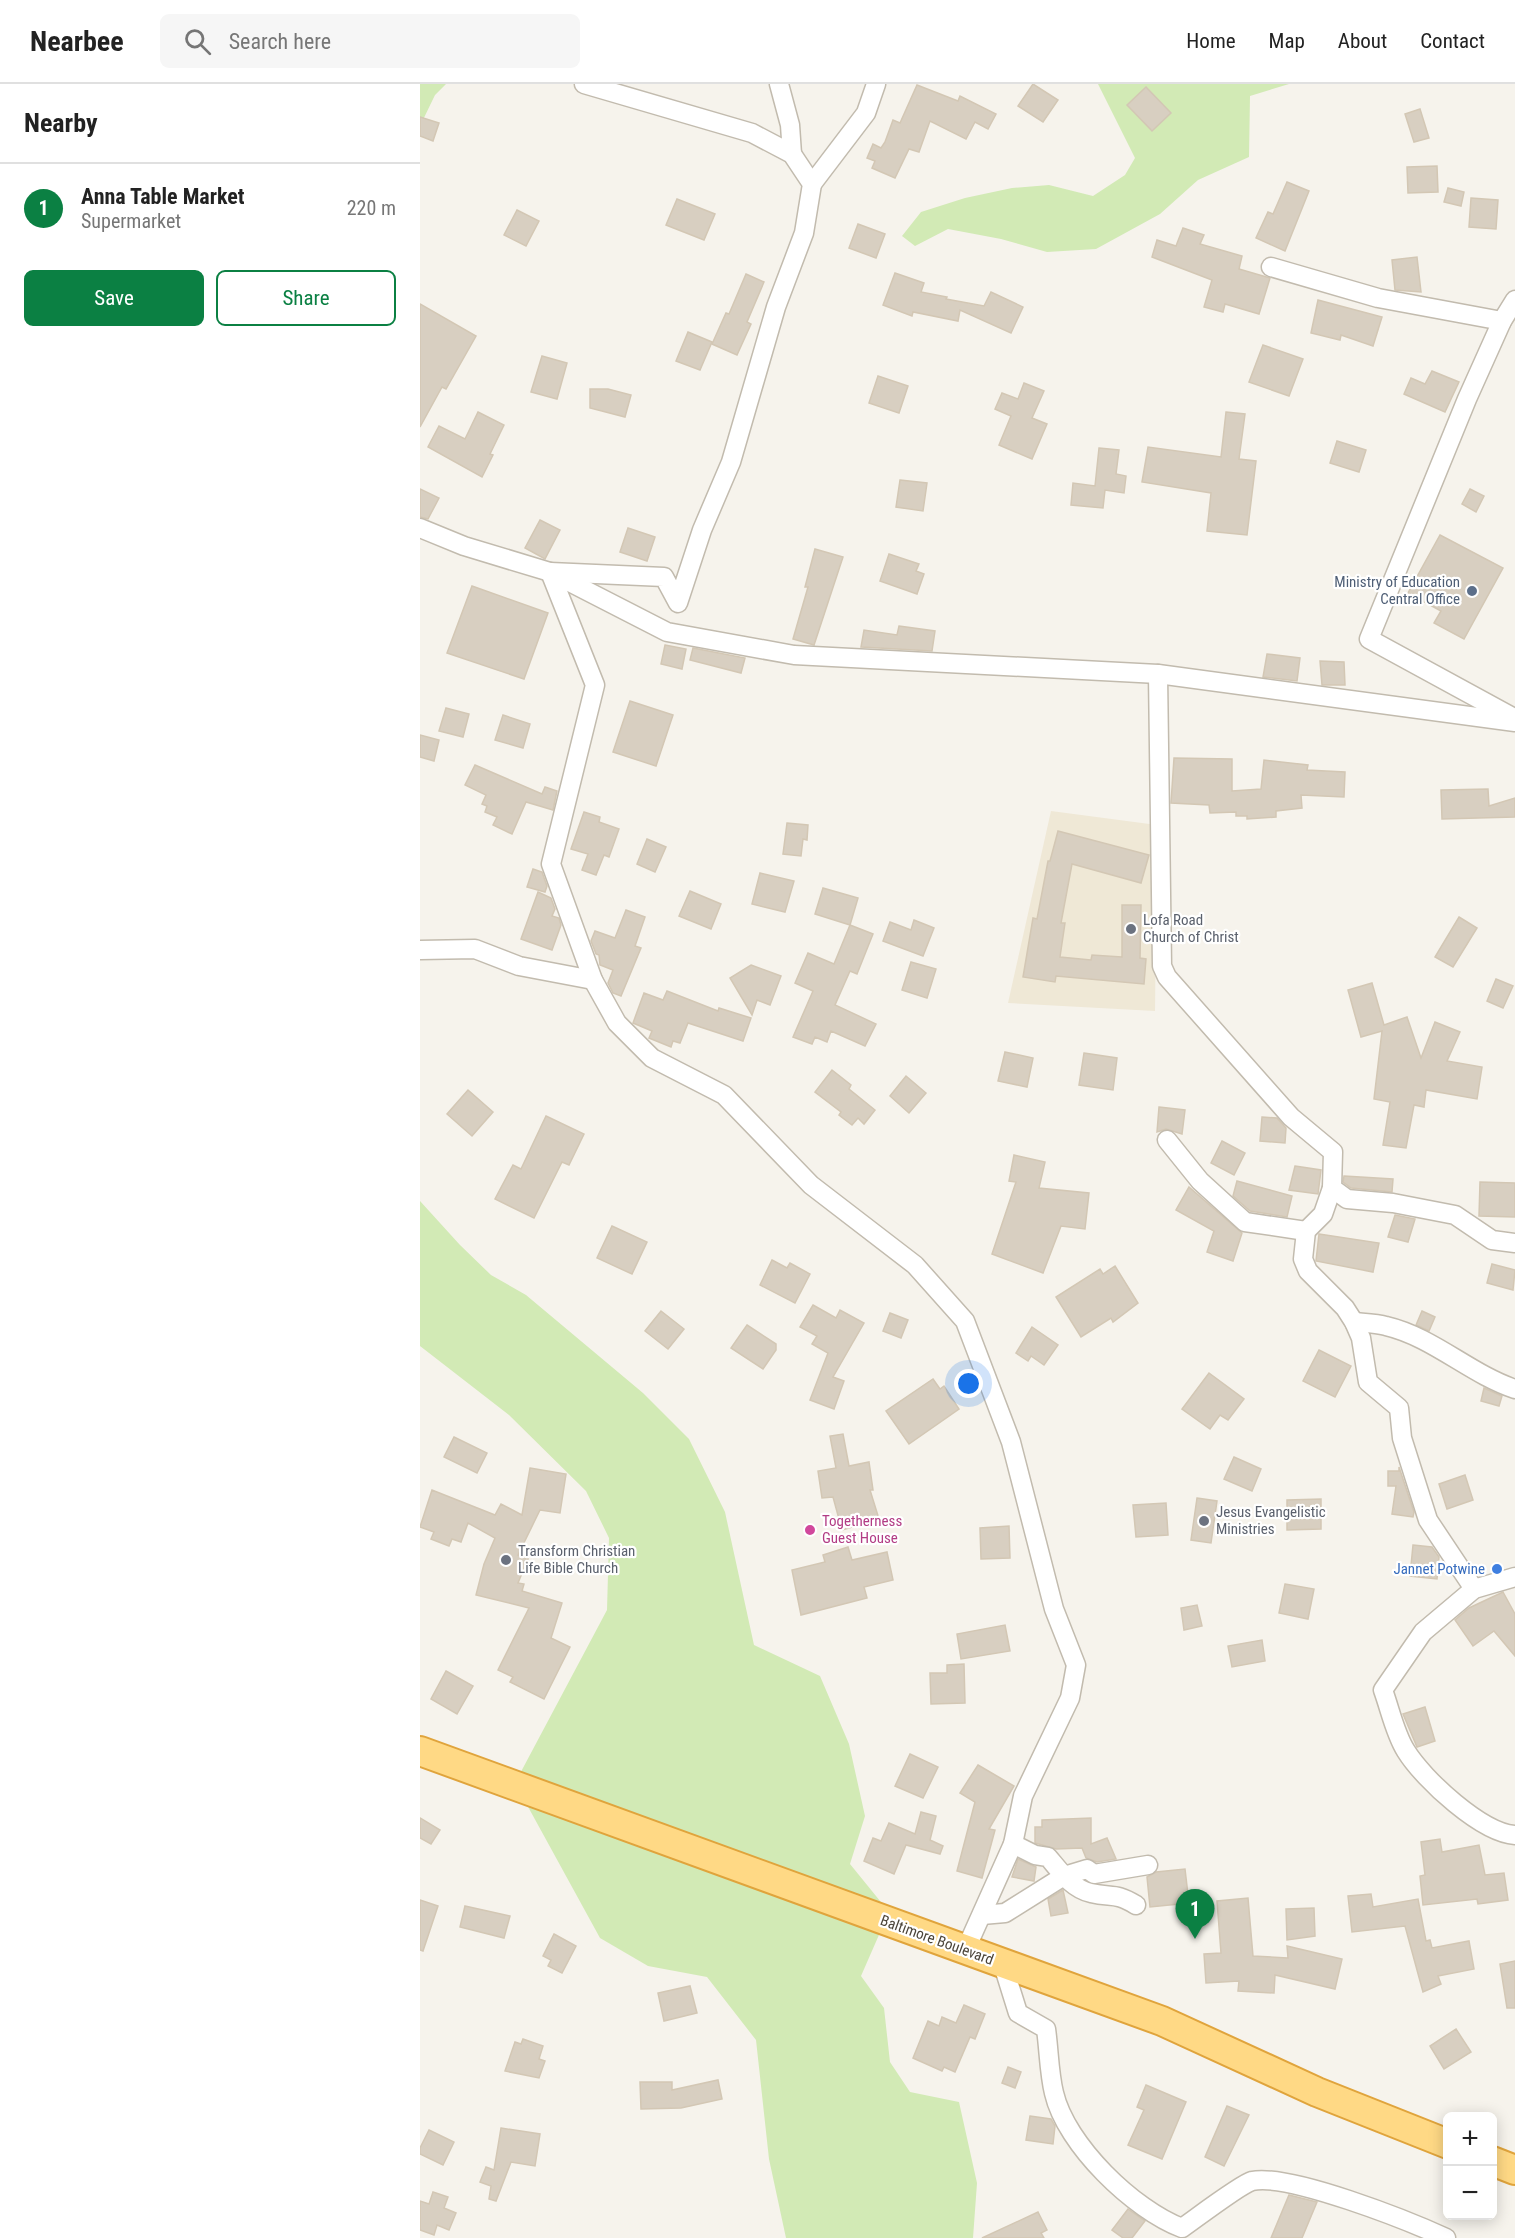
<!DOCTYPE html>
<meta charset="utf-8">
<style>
:root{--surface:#fff;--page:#f6f6f6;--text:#222;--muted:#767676;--line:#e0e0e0;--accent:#0b8043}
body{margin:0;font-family:"Roboto Condensed",sans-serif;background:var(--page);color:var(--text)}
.controls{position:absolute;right:18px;bottom:18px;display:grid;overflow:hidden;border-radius:9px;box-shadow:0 3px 15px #0003}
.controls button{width:54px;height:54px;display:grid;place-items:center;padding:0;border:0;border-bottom:2px solid var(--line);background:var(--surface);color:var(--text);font:30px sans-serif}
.you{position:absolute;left:549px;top:1300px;width:21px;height:21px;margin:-15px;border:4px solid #fff;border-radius:50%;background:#1a73e8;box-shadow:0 0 0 9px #1a73e833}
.badge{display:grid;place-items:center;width:39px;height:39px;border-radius:50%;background:var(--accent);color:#fff;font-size:20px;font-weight:700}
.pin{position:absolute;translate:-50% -50px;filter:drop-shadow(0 2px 3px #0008)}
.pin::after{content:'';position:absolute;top:32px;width:21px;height:18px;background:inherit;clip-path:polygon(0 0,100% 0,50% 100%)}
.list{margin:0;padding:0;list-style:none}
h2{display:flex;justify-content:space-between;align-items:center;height:78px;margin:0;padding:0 24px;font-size:26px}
h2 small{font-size:20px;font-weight:400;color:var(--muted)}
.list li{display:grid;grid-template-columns:39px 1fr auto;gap:18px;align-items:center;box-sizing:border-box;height:90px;padding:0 24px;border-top:2px solid var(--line)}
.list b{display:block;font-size:22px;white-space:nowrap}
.list p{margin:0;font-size:20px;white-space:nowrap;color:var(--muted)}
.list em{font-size:20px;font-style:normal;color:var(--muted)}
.actions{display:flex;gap:12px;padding:18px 24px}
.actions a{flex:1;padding:14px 0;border:2px solid var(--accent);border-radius:9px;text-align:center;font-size:21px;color:var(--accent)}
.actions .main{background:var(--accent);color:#fff}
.icon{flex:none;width:33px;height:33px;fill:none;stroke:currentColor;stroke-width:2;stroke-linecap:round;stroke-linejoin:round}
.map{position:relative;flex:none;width:1095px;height:2154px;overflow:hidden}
header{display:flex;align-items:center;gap:36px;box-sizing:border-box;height:84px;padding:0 30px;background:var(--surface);border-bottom:2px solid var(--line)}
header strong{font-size:28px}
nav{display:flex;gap:33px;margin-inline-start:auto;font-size:21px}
.search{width:420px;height:54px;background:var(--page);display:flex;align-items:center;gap:15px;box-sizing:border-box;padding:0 21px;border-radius:9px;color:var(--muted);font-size:22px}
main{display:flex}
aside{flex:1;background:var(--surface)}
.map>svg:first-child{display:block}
.education{fill:#efe8d6}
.green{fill:#d2eab5}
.building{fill:#d8cfc1;stroke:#d3c7b4;stroke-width:1.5}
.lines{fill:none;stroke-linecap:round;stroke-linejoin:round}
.minor-casing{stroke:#c2bbae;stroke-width:21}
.trunk-casing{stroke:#e0a43c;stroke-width:32}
.minor{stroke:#fff;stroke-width:18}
.trunk{stroke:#ffd985;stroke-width:28}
.service-dot{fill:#5c6f8a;stroke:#fff;stroke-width:2}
.worship-dot{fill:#6b7280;stroke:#fff;stroke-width:2}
.hotel-dot{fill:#d1479c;stroke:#fff;stroke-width:2}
.shop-dot{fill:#3f7fe0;stroke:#fff;stroke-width:2}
.labels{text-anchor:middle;stroke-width:4.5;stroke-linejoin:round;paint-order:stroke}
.service-label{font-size:15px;fill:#4e5e75;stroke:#fff;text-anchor:end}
.worship-label{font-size:15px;fill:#5b616d;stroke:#fff;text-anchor:start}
.hotel-label{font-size:15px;fill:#b23c85;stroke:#fff;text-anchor:start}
.shop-label{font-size:15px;fill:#366cbe;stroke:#fff;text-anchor:end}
.street-label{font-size:15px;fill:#4b4439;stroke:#fff}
</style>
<header>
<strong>Nearbee</strong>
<div class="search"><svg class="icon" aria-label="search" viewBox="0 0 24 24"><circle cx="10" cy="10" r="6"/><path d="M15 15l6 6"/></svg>Search here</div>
<nav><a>Home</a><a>Map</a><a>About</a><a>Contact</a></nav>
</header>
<main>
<aside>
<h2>Nearby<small></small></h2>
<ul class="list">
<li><span class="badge">1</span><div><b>Anna Table Market</b><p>Supermarket</p></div><em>220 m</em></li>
</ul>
<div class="actions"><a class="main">Save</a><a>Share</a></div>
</aside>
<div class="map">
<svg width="1095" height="2154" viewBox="0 0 1095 2154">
<rect width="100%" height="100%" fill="#f6f3ec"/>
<polygon class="education" points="631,727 737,741 735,927 588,919"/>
<g class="green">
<polygon points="0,0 26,0 15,11 0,42"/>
<polygon points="678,0 869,0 830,12 829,73 778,96 740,130 676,165 627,168 581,155 528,145 495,162 482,152 501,128 545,114 592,104 629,101 673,112 705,91 715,74"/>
<polygon points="0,1117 40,1161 71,1191 106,1211 223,1309 269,1355 305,1428 334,1561 400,1592 429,1660 445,1732 430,1780 469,1828 441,1892 464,1924 470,1978 490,2008 539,2018 557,2099 553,2154 366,2154 349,2075 336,1956 287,1893 228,1882 180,1854 95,1699 187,1526 189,1454 166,1407 89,1331 0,1262"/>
</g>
<g class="building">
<polygon points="613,0 638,16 623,38 598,22"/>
<polygon points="497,1 538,17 540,12 576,30 568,45 555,38 546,55 510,37 499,68 489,65 475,94 452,84 455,77 447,74 453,60 461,64 465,58 473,36 480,39"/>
<polygon points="726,3 751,29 732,47 707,21"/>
<polygon points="1000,25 1009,54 994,58 985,30"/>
<polygon points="0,33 19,39 13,57 0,52"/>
<polygon points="1017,82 1018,108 988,109 987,83"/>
<polygon points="867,98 889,107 865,167 836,154 848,128 853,130"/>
<polygon points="1028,104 1044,108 1041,122 1024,118"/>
<polygon points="1051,114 1078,116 1076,145 1049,143"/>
<polygon points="257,115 295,130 284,156 246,141"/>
<polygon points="97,126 119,137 106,162 84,151"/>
<polygon points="438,140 465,150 456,174 429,164"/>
<polygon points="763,144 784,151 780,160 822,172 819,185 850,194 839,230 805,220 803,228 784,223 792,196 732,173 737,156 756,162"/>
<polygon points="997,173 1001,208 975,206 972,176"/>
<polygon points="475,189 504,199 501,208 527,213 526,215 564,222 571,208 603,223 591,249 540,226 538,237 493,228 492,232 463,221"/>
<polygon points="326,190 344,198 327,238 331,240 317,271 292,260 306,229 309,230"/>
<polygon points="898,216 962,233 953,262 921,251 920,256 891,249"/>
<polygon points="0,220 56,252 26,305 22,303 0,343"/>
<polygon points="268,248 292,258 280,286 256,277"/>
<polygon points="843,261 883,275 869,312 829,298"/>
<polygon points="122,272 147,279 137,315 111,308"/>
<polygon points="1012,287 1039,298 1025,328 984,310 991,294 1005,300"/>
<polygon points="458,292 488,302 479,329 449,319"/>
<polygon points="604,299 624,307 612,334 627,340 612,375 579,361 591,332 575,325 582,309 598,315"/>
<polygon points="170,305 188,305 211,311 205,333 170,324"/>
<polygon points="58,328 84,341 70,370 73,371 62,393 8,363 19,342 45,355"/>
<polygon points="806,328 825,330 819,375 836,377 827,451 787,447 791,409 722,398 728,363 801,373"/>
<polygon points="917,357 946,366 939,388 910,379"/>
<polygon points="679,364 699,366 696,390 706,392 704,409 685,406 683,424 651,421 653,399 675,402"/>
<polygon points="480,396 507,399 503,427 476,423"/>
<polygon points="0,405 19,414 8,435 0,433"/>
<polygon points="1050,405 1064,412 1056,428 1042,420"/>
<polygon points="120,436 140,446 125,475 105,464"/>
<polygon points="208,444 235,453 227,477 200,468"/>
<polygon points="1020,451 1083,484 1044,555 1014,539 1021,527 988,509"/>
<polygon points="395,465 423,473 394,561 373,555 388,503 385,503"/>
<polygon points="469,470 499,480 496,487 504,490 497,510 460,497"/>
<polygon points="52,502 128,529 104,595 27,569"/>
<polygon points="479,542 515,547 512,567 441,563 444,546 477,551"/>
<polygon points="245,561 266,565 262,585 241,580"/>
<polygon points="273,564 325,574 321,589 270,576"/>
<polygon points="847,570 880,574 877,597 843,593"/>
<polygon points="900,577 924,578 925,601 902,601"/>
<polygon points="210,617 253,631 236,682 193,668"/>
<polygon points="26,624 49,630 43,653 19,647"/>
<polygon points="83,631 110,640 103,664 75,656"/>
<polygon points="0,651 19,656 14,677 0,673"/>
<polygon points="754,674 812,675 812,707 841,705 844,676 888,681 887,686 925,688 924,713 881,711 882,724 856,727 856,733 827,735 827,732 816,732 816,728 790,729 789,721 751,719"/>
<polygon points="55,681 122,710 125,703 137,707 133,726 106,718 92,750 73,741 77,733 65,728 67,722 62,720 66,711 45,701"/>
<polygon points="1068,705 1069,722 1095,714 1095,733 1022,735 1021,706"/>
<polygon points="164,728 180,733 179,738 199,745 189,773 184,771 176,791 162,786 168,770 151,765"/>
<polygon points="367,739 388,741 387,756 383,755 381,772 363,770"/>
<polygon points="638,747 729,771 721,799 652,780 641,839 645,839 640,873 671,876 672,871 702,873 702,821 721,821 720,874 726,875 724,900 636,892 635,898 603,893 613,834 617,835 628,777 630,777"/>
<polygon points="227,755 246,763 235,788 217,780"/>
<polygon points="113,785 122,788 127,802 125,808 107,803"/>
<polygon points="340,789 374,797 365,828 332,820"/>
<polygon points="403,804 438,814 430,841 395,830"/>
<polygon points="270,807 301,820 291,845 259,832"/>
<polygon points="118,808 131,814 135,825 132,832 139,834 141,841 132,866 101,855"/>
<polygon points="206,826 225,833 215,862 221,864 201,912 193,909 188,899 193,886 180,881 179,871 176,870 171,857 175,847 195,854"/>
<polygon points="1039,833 1057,844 1033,883 1015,873"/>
<polygon points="494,836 514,844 503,872 463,857 470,838 491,846"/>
<polygon points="430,841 453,850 437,890 430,887 415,921 456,940 445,962 411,947 407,958 395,953 392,960 373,953 393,907 375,899 388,869 414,880"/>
<polygon points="491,878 516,885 507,914 482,906"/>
<polygon points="331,881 361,892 350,921 337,916 332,931 310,894"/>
<polygon points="1076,895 1093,902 1083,924 1067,917"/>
<polygon points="952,899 964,941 987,933 1001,974 1015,938 1040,948 1027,977 1062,983 1057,1015 1006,1006 1004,1023 994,1021 986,1064 963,1061 970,1018 954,1015 962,947 941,953 928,906"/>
<polygon points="247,907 298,927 299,924 331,934 323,957 268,939 260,959 253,957 251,963 229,954 232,947 213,939 224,909 243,916"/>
<polygon points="585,968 613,974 607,1003 578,997"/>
<polygon points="664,969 697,974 693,1006 659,1001"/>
<polygon points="412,986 431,1001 429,1005 455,1026 444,1040 438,1034 432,1041 419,1031 421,1028 395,1008"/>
<polygon points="486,992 506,1009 489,1029 470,1012"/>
<polygon points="48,1006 73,1028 52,1052 27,1030"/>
<polygon points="739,1023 765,1026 762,1050 746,1045 737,1048"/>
<polygon points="126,1032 164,1050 149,1081 142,1078 114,1134 75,1115 93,1081 101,1085"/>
<polygon points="842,1033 857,1034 866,1044 865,1059 840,1057"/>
<polygon points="802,1057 825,1069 814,1091 791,1079"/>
<polygon points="594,1071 625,1078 619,1104 669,1109 665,1145 641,1142 623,1189 572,1170 596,1098 589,1097"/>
<polygon points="875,1082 901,1086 898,1110 869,1106"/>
<polygon points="924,1092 973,1095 972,1108 931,1104 923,1098"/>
<polygon points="817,1097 872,1112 867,1133 830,1127 813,1112"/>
<polygon points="1060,1098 1095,1099 1095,1133 1059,1132"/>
<polygon points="769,1103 822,1149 813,1177 787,1168 794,1147 756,1126"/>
<polygon points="975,1131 995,1135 988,1158 968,1153"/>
<polygon points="192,1142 227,1158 212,1190 177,1174"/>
<polygon points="899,1150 959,1159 953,1188 896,1177"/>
<polygon points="352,1176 367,1184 370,1179 390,1190 375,1219 340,1201"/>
<polygon points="1072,1180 1095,1186 1093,1206 1067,1199"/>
<polygon points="695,1182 718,1219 693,1238 691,1234 661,1253 636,1213 680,1185 683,1190"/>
<polygon points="393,1221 416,1234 420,1226 444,1239 413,1293 424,1297 414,1325 390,1316 408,1269 392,1260 397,1252 380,1243"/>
<polygon points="241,1227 264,1245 248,1265 225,1247"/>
<polygon points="1002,1227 1015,1233 1009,1247 996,1241"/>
<polygon points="470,1229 488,1236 481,1254 463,1247"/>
<polygon points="327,1241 356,1260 356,1266 343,1285 311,1264"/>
<polygon points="612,1243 638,1261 624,1281 611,1272 608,1277 596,1269"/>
<polygon points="899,1266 931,1282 915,1313 883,1297"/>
<polygon points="789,1289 824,1315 808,1336 800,1331 790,1345 762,1325"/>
<polygon points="513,1295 520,1305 524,1302 539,1325 489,1360 466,1327"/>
<polygon points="1064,1304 1082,1312 1079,1322 1061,1317"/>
<polygon points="423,1350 429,1382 449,1378 453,1406 450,1406 459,1435 422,1446 413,1413 402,1414 398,1387 416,1384 410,1352"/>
<polygon points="34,1353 67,1369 57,1389 24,1373"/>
<polygon points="814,1373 841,1385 832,1407 804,1395"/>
<polygon points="979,1383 994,1428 993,1433 972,1430 976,1402 968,1402 968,1387 979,1387"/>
<polygon points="110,1384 146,1390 140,1429 120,1426 98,1471 108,1475 98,1499 104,1500 102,1507 142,1519 131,1554 150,1563 124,1615 90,1598 93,1593 78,1586 109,1524 56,1511 64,1480 75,1454 48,1439 41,1458 32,1455 29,1462 11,1455 14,1448 0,1443 12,1406 75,1431 81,1420 102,1431"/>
<polygon points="1045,1391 1053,1416 1027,1425 1019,1400"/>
<polygon points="777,1414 797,1417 791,1459 771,1456"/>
<polygon points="901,1415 901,1445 867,1446 867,1416"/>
<polygon points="746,1419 748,1451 716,1453 713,1421"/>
<polygon points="589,1442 590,1474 561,1475 560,1444"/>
<polygon points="993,1461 1012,1463 1019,1473 1017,1495 990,1492"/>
<polygon points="428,1463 432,1476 467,1468 473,1496 444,1503 447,1514 381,1531 372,1486 405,1478 403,1471"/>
<polygon points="865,1500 894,1505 888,1535 859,1529"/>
<polygon points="1083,1508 1095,1530 1095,1572 1074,1547 1053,1562 1035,1536 1049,1524"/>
<polygon points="777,1521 782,1542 764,1546 761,1524"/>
<polygon points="585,1541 590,1567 541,1575 537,1550"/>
<polygon points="842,1556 845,1577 812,1583 808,1562"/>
<polygon points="544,1580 545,1619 511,1620 510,1589 527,1589 527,1581"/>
<polygon points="26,1587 53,1602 37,1630 11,1615"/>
<polygon points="1005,1623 1015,1657 997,1663 983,1630"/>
<polygon points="490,1670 518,1683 503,1714 475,1702"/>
<polygon points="558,1681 594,1702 569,1745 575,1746 562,1794 537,1787 555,1718 540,1709"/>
<polygon points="501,1728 516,1732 510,1756 523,1762 520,1770 486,1761 474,1790 444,1777 453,1754 461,1757 469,1739 495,1750"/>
<polygon points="0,1734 20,1746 11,1760 0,1754"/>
<polygon points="671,1734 671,1760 687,1754 696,1775 677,1778 666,1774 662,1764 636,1765 615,1759 615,1743 622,1743 622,1736"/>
<polygon points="1020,1755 1022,1768 1059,1761 1065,1791 1084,1789 1088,1816 1058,1820 1057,1815 1003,1821 1000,1792 1005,1791 1001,1758"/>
<polygon points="598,1775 616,1783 614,1797 592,1793"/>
<polygon points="765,1785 769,1819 730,1823 727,1793 736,1788"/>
<polygon points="643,1806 648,1829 631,1832 628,1815"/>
<polygon points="951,1810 953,1823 998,1815 1006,1857 1010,1856 1012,1864 1049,1857 1054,1885 1018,1892 1021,1900 1003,1908 985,1842 932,1848 928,1812"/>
<polygon points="828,1814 833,1872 868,1874 867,1862 922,1875 915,1905 855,1891 854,1909 818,1907 819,1897 786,1899 784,1870 801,1869 797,1817"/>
<polygon points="0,1816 18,1822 3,1867 0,1866"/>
<polygon points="45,1822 90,1832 84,1854 40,1843"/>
<polygon points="894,1824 895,1852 867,1856 866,1825"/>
<polygon points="134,1850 156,1862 142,1889 128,1882 131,1876 123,1872"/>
<polygon points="1095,1877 1095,1924 1087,1924 1080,1880"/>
<polygon points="270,1902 277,1929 244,1937 238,1909"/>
<polygon points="544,1921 565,1930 555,1955 550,1953 535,1988 524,1983 522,1987 493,1974 508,1937 519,1942 522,1933 536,1939"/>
<polygon points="1036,1945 1051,1968 1024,1985 1010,1962"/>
<polygon points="103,1955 123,1962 119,1975 125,1977 119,1994 85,1987 95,1958 101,1960"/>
<polygon points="588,1983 601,1988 595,2004 582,1999"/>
<polygon points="298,1996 302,2015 261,2024 221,2025 220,1998 252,1998 252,2006"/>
<polygon points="726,2001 766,2018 742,2075 708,2061 724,2026 717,2023"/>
<polygon points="807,2022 829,2031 804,2082 785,2073"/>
<polygon points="610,2032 631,2035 635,2042 633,2060 606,2056"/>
<polygon points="81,2044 120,2050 115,2082 91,2078 76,2117 69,2115 71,2102 60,2098 66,2083 74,2086"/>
<polygon points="9,2046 34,2058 23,2081 0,2070 0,2064"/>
<polygon points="13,2108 28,2113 24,2124 36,2129 29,2146 17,2141 14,2151 0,2146 0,2117 9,2120"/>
<polygon points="869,2111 897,2118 882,2154 851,2154"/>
<polygon points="708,2125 725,2137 712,2154 703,2154 692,2146"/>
<polygon points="618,2128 627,2146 621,2149 624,2154 562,2154"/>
</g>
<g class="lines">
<defs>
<g id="minor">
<polyline points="164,0 332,49 372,70 392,100 384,149 356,223 311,378 282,446 258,519 244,493 130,488 175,601 131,780 173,896 197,939 232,974 304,1011 391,1101 495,1181 545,1237 591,1358 634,1525 656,1581 650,1614 603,1712 593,1760 545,1867"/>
<polyline points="359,0 370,41 372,70"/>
<polyline points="392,100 446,29 456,0"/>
<polyline points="851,183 958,214 1082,237"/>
<polyline points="0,444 44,462 130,488 247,548 374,571 738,590 1095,638"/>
<polyline points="738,590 742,882 747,893 871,1033 913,1068 912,1104 927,1115 973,1119 1035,1131 1072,1156 1095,1159"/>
<polyline points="1094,634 949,555 1047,315 1082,237 1095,216"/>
<polyline points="0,866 55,865 99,882 173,896"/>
<polyline points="747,1056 780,1097 825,1138 886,1147"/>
<polyline points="912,1104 903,1130 886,1147 883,1175 888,1187 925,1224 934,1238 941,1254 948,1298 979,1324 982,1354 1008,1436 1054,1505"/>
<path d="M934,1238C944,1239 956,1239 966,1242C1013,1253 1050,1290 1095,1305"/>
<path d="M1095,1493L1054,1505L1003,1548L963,1606C970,1625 975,1650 986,1667C1004,1696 1062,1749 1095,1751"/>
<path d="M593,1760L615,1771L628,1773C640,1787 652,1805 671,1809C692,1814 695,1808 716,1821"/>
<polyline points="562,1831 585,1829 644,1792 667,1785 674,1790 728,1781"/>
<path d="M583,1881L598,1929L626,1945C629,1966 629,1989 634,2009C646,2061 714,2126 762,2144C775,2135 821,2100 832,2097C869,2089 989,2137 1026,2154"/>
</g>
<g id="trunk">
<polyline points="0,1667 742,1937 897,2008 1028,2060"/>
<polyline points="1072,2077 1095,2086"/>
</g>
</defs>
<use href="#minor" class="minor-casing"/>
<use href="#trunk" class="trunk-casing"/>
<use href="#minor" class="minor"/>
<use href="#trunk" class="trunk"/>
</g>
<circle class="service-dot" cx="1052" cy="507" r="6"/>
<g class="worship-dot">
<circle cx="711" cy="845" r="6"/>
<circle cx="784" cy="1437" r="6"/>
<circle cx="86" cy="1476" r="6"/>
</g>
<circle class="hotel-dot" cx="390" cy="1446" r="6"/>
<circle class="shop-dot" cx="1077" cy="1485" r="6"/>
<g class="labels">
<g class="service-label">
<text x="1040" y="503">Ministry of Education<tspan x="1040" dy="17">Central Office</tspan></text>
</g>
<g class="worship-label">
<text x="723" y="841">Lofa Road<tspan x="723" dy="17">Church of Christ</tspan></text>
<text x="796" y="1433">Jesus Evangelistic<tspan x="796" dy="17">Ministries</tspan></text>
<text x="98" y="1472">Transform Christian<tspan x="98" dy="17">Life Bible Church</tspan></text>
</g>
<g class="hotel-label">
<text x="402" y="1442">Togetherness<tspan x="402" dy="17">Guest House</tspan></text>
</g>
<g class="shop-label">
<text x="1065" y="1490">Jannet Potwine</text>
</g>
<g class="street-label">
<text transform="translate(517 1856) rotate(20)" y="5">Baltimore Boulevard</text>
</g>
</g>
</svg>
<div class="controls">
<button>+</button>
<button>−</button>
</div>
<div class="you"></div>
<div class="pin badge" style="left:775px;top:1855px">1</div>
</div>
</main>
